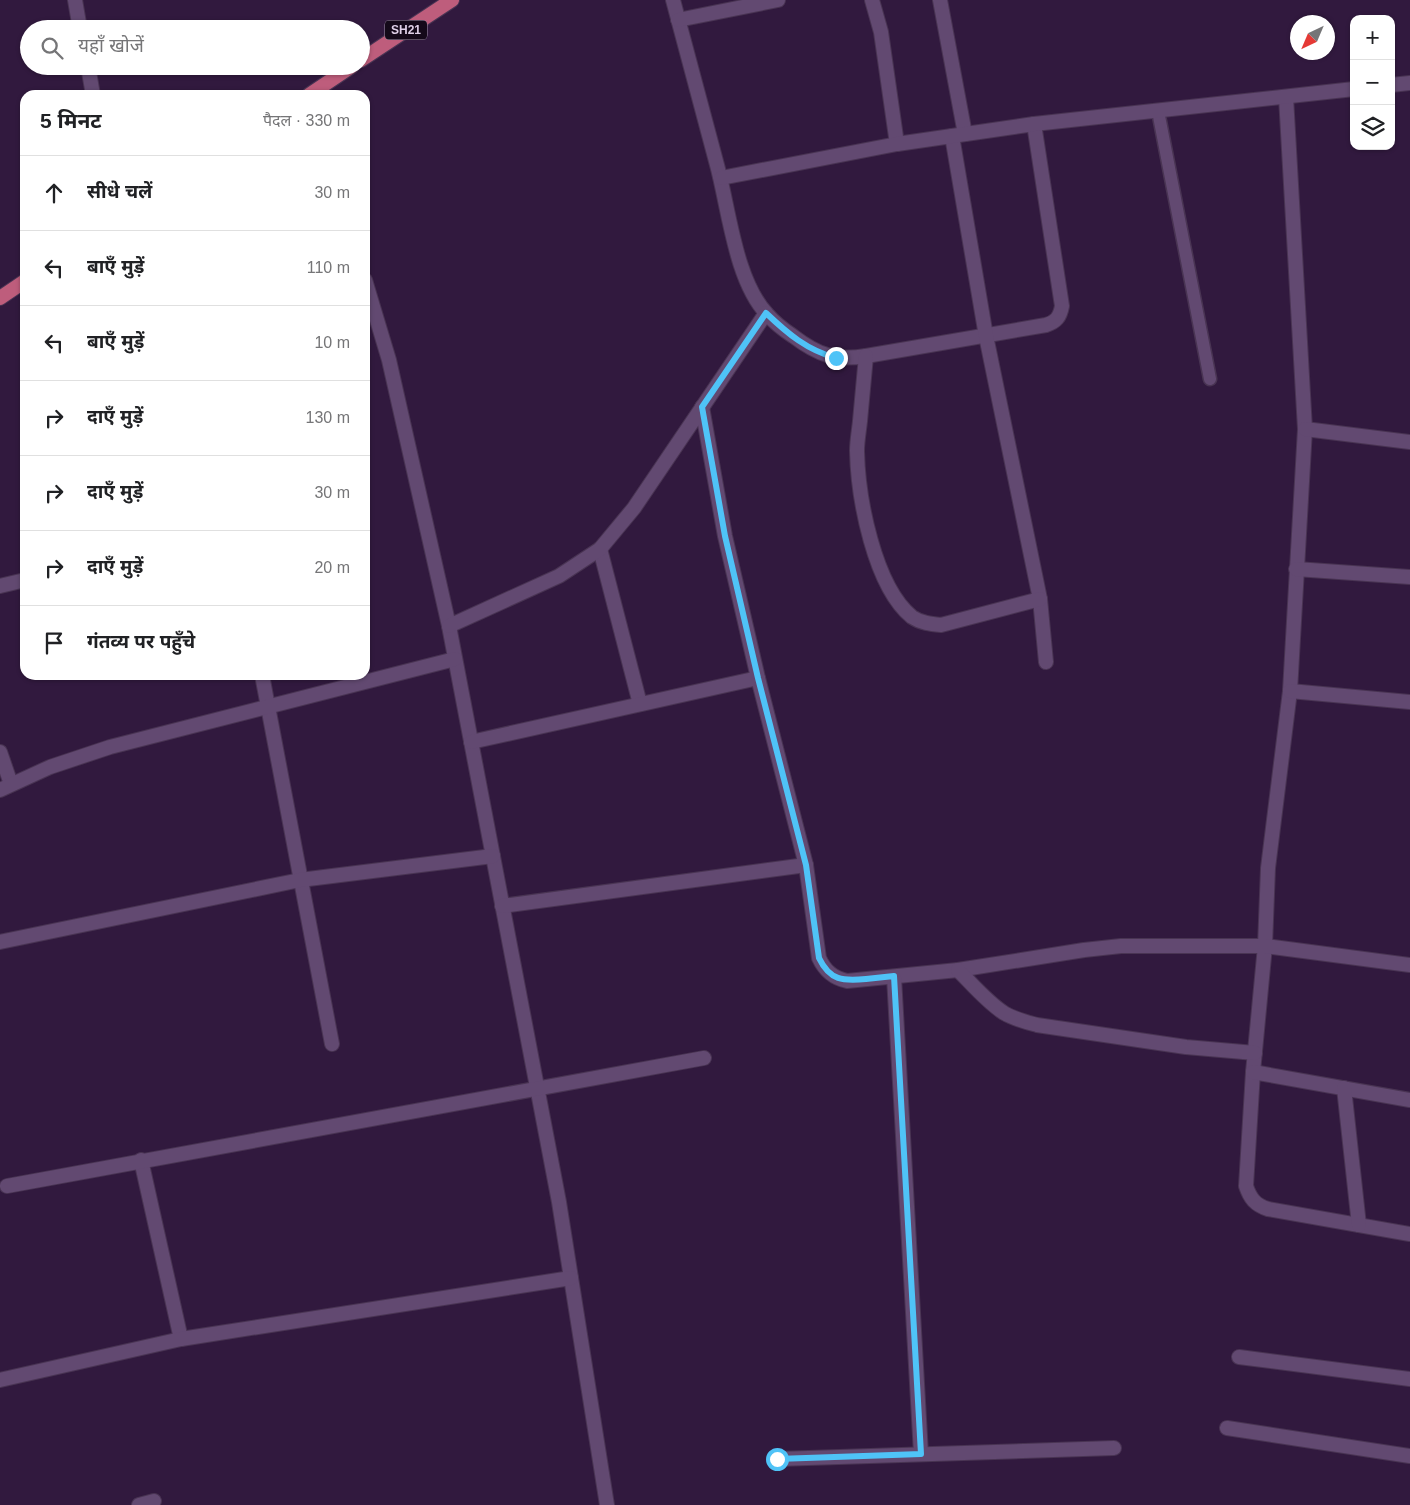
<!DOCTYPE html>
<html lang="hi">
<meta charset="utf-8">
<style>
:root{--surface:#fff;--page:#f6f6f6;--text:#202124;--muted:#757577;--line:#e0e0e0}
body{margin:0;font-family:Helvetica,"Noto Sans Devanagari",sans-serif;background:var(--page);color:var(--text)}
.controls{position:absolute;right:15px;top:15px;display:grid;overflow:hidden;border-radius:10px;box-shadow:0 1px 4px #0004}
.controls button{width:45px;height:45px;display:grid;place-items:center;padding:0;border:0;border-bottom:1px solid var(--line);background:var(--surface);color:var(--text);font:25px sans-serif}
.compass{position:absolute;left:1290px;top:15px;width:45px;height:45px;border-radius:50%;background:var(--surface);box-shadow:0 1px 4px #0004;rotate:224deg}
.stop{position:absolute;width:15px;height:15px;margin:-11px;border:4px solid #4fc3f7;border-radius:50%;background:#fff}
.stop.end{background:#4fc3f7;border-color:#fff;box-shadow:0 1px 5px #0008}
.list{margin:0;padding:0;list-style:none}
h2{display:flex;justify-content:space-between;align-items:center;height:65px;margin:0;padding:0 20px;font-size:21px}
h2 small{font-size:16px;font-weight:400;color:var(--muted)}
.list li{display:grid;grid-template-columns:32px 1fr auto;gap:15px;align-items:center;box-sizing:border-box;height:75px;padding:0 20px;border-top:1px solid var(--line)}
.list b{display:block;font-size:19px;white-space:nowrap}
.list em{font-size:16px;font-style:normal;color:var(--muted)}
.icon{flex:none;width:28px;height:28px;fill:none;stroke:currentColor;stroke-width:2;stroke-linecap:round;stroke-linejoin:round}
.map{position:relative;flex:none;width:1410px;height:1505px;overflow:hidden}
.search{position:absolute;background:var(--surface);box-shadow:0 1px 4px #0004;left:20px;top:20px;width:350px;height:55px;display:flex;align-items:center;gap:12px;box-sizing:border-box;padding:0 18px;border-radius:28px;color:var(--muted);font-size:19px}
.panel{position:absolute;background:var(--surface);box-shadow:0 1px 4px #0004;left:20px;top:90px;width:350px;height:590px;border-radius:15px}
.map>svg:first-child{display:block}
.lines{fill:none;stroke-linecap:round;stroke-linejoin:round}
.service-casing{stroke:#493453;stroke-width:15}
.minor-casing{stroke:#493453;stroke-width:16}
.primary-casing{stroke:#493453;stroke-width:16}
.service{stroke:#624971;stroke-width:12}
.minor{stroke:#624971;stroke-width:14}
.primary{stroke:#be5d7c;stroke-width:14}
.route{stroke:#4fc3f7;stroke-width:6}
.labels{text-anchor:middle;stroke-width:4.5;stroke-linejoin:round;paint-order:stroke}
.shield{fill:#140919;stroke:#a294aa;stroke-width:1}
.shield-label{font-size:12px;font-weight:bold;fill:#dfd0e8}
</style>
<div class="map">
<svg width="1410" height="1505" viewBox="0 0 1410 1505">
<rect width="100%" height="100%" fill="#31193e"/>
<g class="lines">
<defs>
<polyline id="service" points="1158,111 1210,379"/>
<g id="minor">
<polyline points="75,0 80,29"/>
<path d="M673,0C688,55 702,110 717,165C729,209 735,280 767,314C774,322 784,330 793,336C818,355 835,361 866,356L1046,325C1056,322 1060,317 1062,306L1034,124"/>
<polyline points="872,0 881,32 897,144"/>
<polyline points="940,0 965,134"/>
<polyline points="678,20 778,0"/>
<polyline points="88,66 93,95"/>
<polyline points="1391,85 1410,83"/>
<path d="M1286,97L1305,429L1290,691L1268,868L1265,946L1253,1072L1246,1186C1250,1198 1255,1205 1268,1209L1410,1234"/>
<polyline points="952,136 986,336 1040,599 1046,662"/>
<polyline points="721,178 897,144 1034,124 1354,89"/>
<polyline points="365,280 389,360 449,626 559,1202 607,1505"/>
<path d="M866,356C864,378 862,399 860,421C859,431 857,441 857,451C858,498 874,586 912,617C921,623 931,624 941,625L1040,599"/>
<path d="M702,407L725,536L758,678L806,865L819,958C825,971 833,978 847,981L958,970L1084,950L1121,946H1265L1410,965"/>
<polyline points="1305,429 1410,442"/>
<polyline points="600,549 640,704"/>
<polyline points="1296,569 1410,577"/>
<polyline points="0,586 25,580"/>
<polyline points="449,626 559,576 600,549 634,508 766,313"/>
<polyline points="262,675 332,1044"/>
<polyline points="1290,691 1410,702"/>
<polyline points="471,742 758,678"/>
<polyline points="0,752 11,784"/>
<polyline points="0,790 50,767 110,747 455,659"/>
<polyline points="502,906 806,865"/>
<polyline points="0,942 300,880 493,856"/>
<path d="M958,970C972,984 987,1002 1004,1013C1014,1019 1026,1022 1037,1025L1186,1047L1255,1053"/>
<polyline points="894,977 921,1454"/>
<polyline points="1253,1072 1410,1100"/>
<polyline points="1344,1088 1359,1225"/>
<polyline points="141,1160 181,1339"/>
<polyline points="7,1186 704,1058"/>
<polyline points="1239,1357 1410,1379"/>
<polyline points="0,1380 181,1339 571,1278"/>
<polyline points="1227,1428 1410,1456"/>
<polyline points="777,1459 1114,1448"/>
<polyline points="139,1505 154,1501"/>
</g>
<g id="primary">
<polyline points="361,60 452,0"/>
<polyline points="309,95 352,66"/>
<polyline points="0,298 25,281"/>
</g>
</defs>
<use href="#service" class="service-casing"/>
<use href="#minor" class="minor-casing"/>
<use href="#primary" class="primary-casing"/>
<use href="#service" class="service"/>
<use href="#minor" class="minor"/>
<use href="#primary" class="primary"/>
</g>
<g class="lines">
<path class="route" d="M777,1459L921,1454L894,976C885,977 875,978 866,979C843,981 830,981 819,958L806,865L758,678L725,536L702,407L766,313C788,334 807,350 836,358"/>
</g>
<g class="labels">
<rect class="shield" x="385" y="20.5" width="42" height="19" rx="4"/>
<g class="shield-label">
<text x="406" y="34">SH21</text>
</g>
</g>
</svg>
<div class="controls">
<button>+</button>
<button>−</button>
<button><svg class="icon" aria-label="layers" viewBox="0 0 24 24"><path d="M12 4l9 5-9 5-9-5zM3 14l9 5 9-5"/></svg></button>
</div>
<svg class="compass" viewBox="-18 -18 36 36"><path d="M0-13l5 13h-10z" fill="#e53935"/><path d="M0 13l5-13h-10z" fill="#757577"/></svg>
<div class="stop" style="left:777px;top:1459px"></div>
<div class="stop end" style="left:836px;top:358px"></div>
<div class="search"><svg class="icon" aria-label="search" viewBox="0 0 24 24"><circle cx="10" cy="10" r="6"/><path d="M15 15l6 6"/></svg>यहाँ खोजें</div>
<section class="panel">
<h2>5 मिनट<small>पैदल · 330 m</small></h2>
<ul class="list">
<li><svg class="icon" aria-label="ahead" viewBox="0 0 24 24"><path d="M12 20V5M6 11l6-6 6 6"/></svg><div><b>सीधे चलें</b></div><em>30 m</em></li>
<li><svg class="icon" aria-label="left" viewBox="0 0 24 24"><path d="M17 20v-9H6M10 6l-5 5 5 5"/></svg><div><b>बाएँ मुड़ें</b></div><em>110 m</em></li>
<li><svg class="icon" aria-label="left" viewBox="0 0 24 24"><path d="M17 20v-9H6M10 6l-5 5 5 5"/></svg><div><b>बाएँ मुड़ें</b></div><em>10 m</em></li>
<li><svg class="icon" aria-label="right" viewBox="0 0 24 24"><path d="M7 20v-9h11M14 6l5 5-5 5"/></svg><div><b>दाएँ मुड़ें</b></div><em>130 m</em></li>
<li><svg class="icon" aria-label="right" viewBox="0 0 24 24"><path d="M7 20v-9h11M14 6l5 5-5 5"/></svg><div><b>दाएँ मुड़ें</b></div><em>30 m</em></li>
<li><svg class="icon" aria-label="right" viewBox="0 0 24 24"><path d="M7 20v-9h11M14 6l5 5-5 5"/></svg><div><b>दाएँ मुड़ें</b></div><em>20 m</em></li>
<li><svg class="icon" aria-label="arrive" viewBox="0 0 24 24"><path d="M6 21V4h12l-3 4 3 4H6"/></svg><div><b>गंतव्य पर पहुँचे</b></div></li>
</ul>
</section>
</div>
